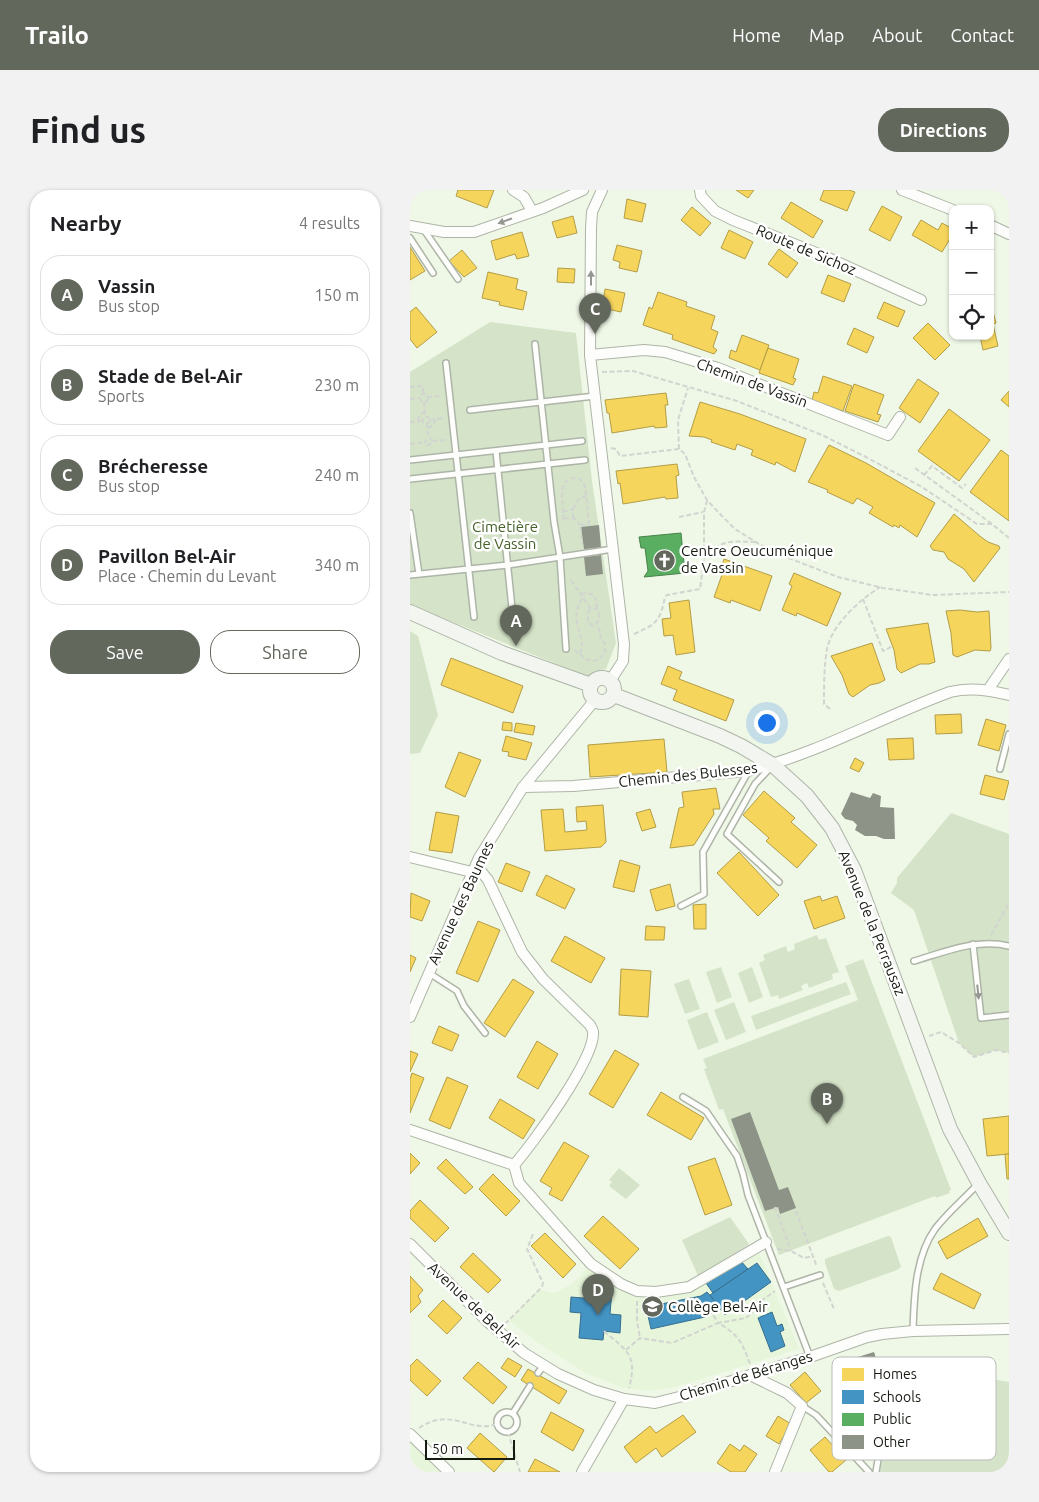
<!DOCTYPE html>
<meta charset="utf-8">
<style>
:root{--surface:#fff;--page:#f2f2f2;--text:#202124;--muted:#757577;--line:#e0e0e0;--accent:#62685c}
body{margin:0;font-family:Ubuntu,sans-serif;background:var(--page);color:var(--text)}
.controls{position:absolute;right:15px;top:15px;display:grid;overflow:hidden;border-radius:10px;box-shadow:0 1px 4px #0004}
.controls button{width:45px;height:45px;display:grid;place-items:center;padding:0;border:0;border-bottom:1px solid var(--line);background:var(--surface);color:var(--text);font:25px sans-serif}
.scale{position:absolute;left:15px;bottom:12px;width:90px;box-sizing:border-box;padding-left:5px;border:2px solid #161b11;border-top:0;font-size:14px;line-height:18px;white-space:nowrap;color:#161b11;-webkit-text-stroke:4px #fff;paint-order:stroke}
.you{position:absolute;left:356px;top:532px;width:18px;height:18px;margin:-12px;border:4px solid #fff;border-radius:50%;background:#1a73e8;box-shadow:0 0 0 8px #1a73e833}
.badge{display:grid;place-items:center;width:32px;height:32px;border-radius:50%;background:var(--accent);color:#fff;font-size:16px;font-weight:700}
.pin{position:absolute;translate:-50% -41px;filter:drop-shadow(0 1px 2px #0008)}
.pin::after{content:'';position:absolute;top:26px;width:18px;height:15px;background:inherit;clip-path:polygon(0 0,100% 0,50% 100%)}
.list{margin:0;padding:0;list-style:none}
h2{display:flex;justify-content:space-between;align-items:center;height:65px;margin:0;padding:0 20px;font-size:21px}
h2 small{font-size:16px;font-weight:400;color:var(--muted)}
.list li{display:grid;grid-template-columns:32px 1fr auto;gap:15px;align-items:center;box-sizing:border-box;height:80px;margin:0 10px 10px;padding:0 10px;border:1px solid var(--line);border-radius:20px}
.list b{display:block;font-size:19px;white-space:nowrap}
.list p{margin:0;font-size:16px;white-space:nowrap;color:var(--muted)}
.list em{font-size:16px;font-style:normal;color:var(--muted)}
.actions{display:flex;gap:10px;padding:15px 20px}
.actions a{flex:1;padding:11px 0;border:1px solid var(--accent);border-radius:20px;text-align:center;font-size:18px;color:var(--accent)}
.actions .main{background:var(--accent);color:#fff}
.icon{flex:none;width:28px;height:28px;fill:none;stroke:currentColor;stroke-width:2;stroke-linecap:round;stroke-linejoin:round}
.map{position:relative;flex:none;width:599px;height:1282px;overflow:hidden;border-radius:20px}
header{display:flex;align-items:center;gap:30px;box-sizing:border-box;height:70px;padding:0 25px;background:var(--accent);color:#fff}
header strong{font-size:24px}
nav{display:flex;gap:28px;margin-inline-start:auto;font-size:18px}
.intro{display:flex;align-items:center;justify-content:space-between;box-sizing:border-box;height:120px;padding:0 30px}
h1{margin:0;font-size:35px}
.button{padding:12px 22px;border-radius:20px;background:var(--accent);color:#fff;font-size:18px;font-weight:700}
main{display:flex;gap:30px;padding:0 30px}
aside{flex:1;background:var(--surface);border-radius:20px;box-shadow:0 1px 4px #0004}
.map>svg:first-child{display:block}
.built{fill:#e7f6db}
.green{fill:#d5e4c8}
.homes{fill:#f6d55c;stroke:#b39d46}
.schools{fill:#4393c3;stroke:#366f8e}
.public{fill:#5aae61;stroke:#468249}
.building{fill:#8d9387}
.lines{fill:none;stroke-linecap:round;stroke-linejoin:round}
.lane-casing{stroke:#aeb5a8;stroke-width:8}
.street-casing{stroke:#aeb5a8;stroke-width:12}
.secondary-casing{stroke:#aeb5a8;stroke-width:16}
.path{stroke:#d2d4d0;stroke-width:2;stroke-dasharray:5 2.5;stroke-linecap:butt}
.lane{stroke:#fdfefb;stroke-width:5}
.street{stroke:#fdfefb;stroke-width:10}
.secondary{stroke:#f2f5f0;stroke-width:14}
.oneway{fill:#959892}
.labels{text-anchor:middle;stroke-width:5;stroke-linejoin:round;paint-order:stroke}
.street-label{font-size:15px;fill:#161b11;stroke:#fff}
.park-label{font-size:15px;fill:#46612a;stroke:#fff}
.poi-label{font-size:15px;fill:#161b11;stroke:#fff;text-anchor:start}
.key{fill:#fff;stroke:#b9bbb8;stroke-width:1}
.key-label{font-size:14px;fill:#161b11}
</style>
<header>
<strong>Trailo</strong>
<nav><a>Home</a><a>Map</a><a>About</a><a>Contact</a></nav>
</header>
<div class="intro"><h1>Find us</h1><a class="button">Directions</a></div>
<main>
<aside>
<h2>Nearby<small>4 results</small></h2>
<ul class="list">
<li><span class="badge">A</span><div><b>Vassin</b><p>Bus stop</p></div><em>150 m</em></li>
<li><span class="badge">B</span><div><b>Stade de Bel-Air</b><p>Sports</p></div><em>230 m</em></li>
<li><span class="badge">C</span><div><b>Brécheresse</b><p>Bus stop</p></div><em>240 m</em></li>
<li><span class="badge">D</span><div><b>Pavillon Bel-Air</b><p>Place · Chemin du Levant</p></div><em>340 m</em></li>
</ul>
<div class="actions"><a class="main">Save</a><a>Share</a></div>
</aside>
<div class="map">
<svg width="599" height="1282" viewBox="0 0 599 1282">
<rect width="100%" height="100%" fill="#eff8e7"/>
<g class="built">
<polygon points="347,1057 389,1159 265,1197 240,1201 213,1198 177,1184 131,1155 99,1131 128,1099 145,1103 163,1093 181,1074 227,1101 279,1097"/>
<polygon points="0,1244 39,1282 0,1282"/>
</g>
<g class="green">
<polygon points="80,132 166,143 182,291 206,453 196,479 184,482 179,487 0,415 0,182"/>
<polygon points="0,441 8,446 28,525 10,563 0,564"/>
<polygon points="541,623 599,644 599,863 586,860 564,867 549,853 504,720 481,703 487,693 487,688"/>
<polygon points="407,745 409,750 416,748 429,782 422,784 423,789 399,798 397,793 391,796 393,800 369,809 368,805 361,807 349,773 355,770 353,765 376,756 378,762 385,759 384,754"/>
<polygon points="453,769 541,1000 539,1001 540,1003 526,1008 525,1006 369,1065 313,919 309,920 294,879 297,878 293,869 448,810 435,776"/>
<polygon points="311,777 322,807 307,813 296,782"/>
<polygon points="342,777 353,807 339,813 328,783"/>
<polygon points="279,789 290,819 275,824 264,794"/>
<polygon points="436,792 441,804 346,840 341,826"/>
<polygon points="324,812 336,842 316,850 304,820"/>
<polygon points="297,822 309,852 288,860 277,830"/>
<polygon points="209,978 230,995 216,1009 199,996 202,992 199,990"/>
<polygon points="320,1027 339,1054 289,1088 272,1050"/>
<polygon points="478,1046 481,1047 491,1077 487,1080 429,1101 424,1099 415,1073 415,1069"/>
<polygon points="488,1173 599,1192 599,1282 470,1282"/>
</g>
<g class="homes">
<polygon points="48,0 84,0 77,18 46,6"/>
<polygon points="326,0 344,0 338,8"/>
<polygon points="414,0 439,0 445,2 437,21 410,10"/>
<polygon points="217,9 236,14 232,32 214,28"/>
<polygon points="381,12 413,31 403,48 371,28"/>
<polygon points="472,16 492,27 480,51 459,40"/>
<polygon points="282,17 301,33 290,46 271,30"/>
<polygon points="163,26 167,43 147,48 142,32"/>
<polygon points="511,30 528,40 532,33 543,39 543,44 532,62 502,45"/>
<polygon points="319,40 343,52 335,69 311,58"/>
<polygon points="112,42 119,66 107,69 105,64 86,70 81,51"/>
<polygon points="207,55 232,61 227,82 209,78 210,72 203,70"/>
<polygon points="0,57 15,81 0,90"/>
<polygon points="369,59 388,73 377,88 358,74"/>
<polygon points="52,60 67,78 54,87 39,71"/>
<polygon points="148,78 165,79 164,93 147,92"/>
<polygon points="78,82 108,89 106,99 117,102 113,120 89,115 90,112 72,108"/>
<polygon points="418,85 441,94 434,112 411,103"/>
<polygon points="195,99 215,103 211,122 192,118"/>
<polygon points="248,102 277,112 276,116 305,126 301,139 308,142 303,157 307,160 304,164 262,149 263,145 233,135 239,117 242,119"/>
<polygon points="474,112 495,121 488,137 467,128"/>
<polygon points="6,117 27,142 7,158 0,149 0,122"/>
<polygon points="582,118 586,133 583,134 588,156 573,160 570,146 580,146 580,119"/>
<polygon points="518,133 540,155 525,170 503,148"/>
<polygon points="444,138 464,147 457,163 437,154"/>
<polygon points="332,145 359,155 350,180 319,168 321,160 326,162"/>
<polygon points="358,158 389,169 383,188 386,189 383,195 349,183"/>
<polygon points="413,186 442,196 433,221 402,210 404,202 408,203"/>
<polygon points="508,189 529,203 510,233 489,218"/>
<polygon points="444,194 474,205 467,224 471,225 468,232 435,221"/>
<polygon points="599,201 599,217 591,210"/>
<polygon points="256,203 258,215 255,215 257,237 245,238 244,236 202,243 199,223 197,223 195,210"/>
<polygon points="290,212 330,224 396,249 385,282 366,272 365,275 341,265 343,260 327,254 325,260 301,252 302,250 294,247 279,246"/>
<polygon points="539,219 580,250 549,291 508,261"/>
<polygon points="419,255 456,273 525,313 507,347 490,335 489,338 484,335 483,337 459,323 463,317 447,308 443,314 417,302 418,300 398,292"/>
<polygon points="591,260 599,266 599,331 560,302"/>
<polygon points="267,274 269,285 266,286 268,308 256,309 255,307 213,314 210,293 208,294 206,281"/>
<polygon points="544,324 571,347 578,352 589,356 590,358 564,392 554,379 538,369 534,362 523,360 520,356"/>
<polygon points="314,369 362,386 350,421 321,410 320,413 304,407 313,382 310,381"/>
<polygon points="384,383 431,403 417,436 387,423 386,426 372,420 382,396 379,394"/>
<polygon points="279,410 285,462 266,465 263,445 254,446 252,429 261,428 259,413"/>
<polygon points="550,420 567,422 579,421 581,458 580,461 565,460 547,467 543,465 541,443 536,421"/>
<polygon points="518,433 525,472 519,474 510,474 491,483 487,479 484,460 476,439"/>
<polygon points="462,453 475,490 469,493 460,495 443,507 439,504 432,485 421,466"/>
<polygon points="41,468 113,496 103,523 31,495"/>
<polygon points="258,476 272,482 269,489 324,510 316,531 263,510 267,500 251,494"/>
<polygon points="551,524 552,543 526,544 525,525"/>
<polygon points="576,529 596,535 589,561 568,555"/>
<polygon points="93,532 102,533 102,541 92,540"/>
<polygon points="106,533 125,536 123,545 104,542"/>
<polygon points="96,546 122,553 116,570 98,566 99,562 92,561"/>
<polygon points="503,548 504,569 479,570 477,549"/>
<polygon points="254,549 257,582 180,587 178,555"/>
<polygon points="49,562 71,570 55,607 35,597"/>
<polygon points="445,568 454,573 449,582 440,578"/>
<polygon points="575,585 599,591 594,610 570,604"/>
<polygon points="306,598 310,619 303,619 304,624 284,655 260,658 269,618 274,617 272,602"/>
<polygon points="354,601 385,628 381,632 407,655 387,678 356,651 359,648 333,625"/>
<polygon points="193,615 196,652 191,657 135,661 131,620 153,619 155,642 177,640 176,631 167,632 166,617"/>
<polygon points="240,619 246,637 232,641 226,623"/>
<polygon points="26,622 49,626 42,663 19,660"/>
<polygon points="329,662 369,705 348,726 307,683"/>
<polygon points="210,670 230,676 224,702 203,697"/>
<polygon points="96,673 120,682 112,702 88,692"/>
<polygon points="136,685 165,699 155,719 126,705"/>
<polygon points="260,694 265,716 246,721 240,700"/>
<polygon points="1,703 20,711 12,731 0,727"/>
<polygon points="410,706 412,711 427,706 435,728 404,739 394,711"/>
<polygon points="296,714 296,739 284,739 283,715"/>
<polygon points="68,731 90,740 68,792 46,783"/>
<polygon points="236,736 255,737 254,750 235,750"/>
<polygon points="155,746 195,768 181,793 141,771"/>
<polygon points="0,765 6,768 0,782"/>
<polygon points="211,779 241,781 238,827 209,825"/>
<polygon points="103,789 124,802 95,847 74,833"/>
<polygon points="29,836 49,845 42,861 22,853"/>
<polygon points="127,851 148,864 128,899 107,887"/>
<polygon points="205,860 229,874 203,918 179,904"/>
<polygon points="0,861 8,864 0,882"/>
<polygon points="2,883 14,888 0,923 0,889"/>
<polygon points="37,887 58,896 40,939 19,930"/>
<polygon points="251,902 294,928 281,950 237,925"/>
<polygon points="90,909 125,930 113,949 79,928"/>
<polygon points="599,926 599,964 577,966 573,929"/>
<polygon points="154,952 179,966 152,1011 139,1004 142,998 130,991"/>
<polygon points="0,963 10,973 0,984"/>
<polygon points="595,964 599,964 599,989 597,989"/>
<polygon points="305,968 322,1015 295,1025 278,977"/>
<polygon points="36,969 63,997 55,1004 27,978"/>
<polygon points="83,984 110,1011 96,1026 69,999"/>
<polygon points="10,1010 39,1038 25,1052 0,1028 0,1021"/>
<polygon points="193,1026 229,1059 210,1079 174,1046"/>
<polygon points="568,1028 578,1046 537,1069 528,1052"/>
<polygon points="135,1043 166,1074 153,1088 121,1056"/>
<polygon points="63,1063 91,1090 78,1103 50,1077"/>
<polygon points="531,1083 571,1104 564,1119 523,1099"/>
<polygon points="0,1086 13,1100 8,1106 11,1112 0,1123"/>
<polygon points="33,1110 52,1128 37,1144 18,1126"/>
<polygon points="98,1168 112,1176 105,1187 91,1178"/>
<polygon points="7,1169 31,1191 17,1206 0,1190 0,1176"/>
<polygon points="68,1172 97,1197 83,1214 53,1188"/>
<polygon points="118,1179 157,1201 149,1214 111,1190"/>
<polygon points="395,1182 411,1201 396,1213 380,1195"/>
<polygon points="141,1222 174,1240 163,1261 131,1242"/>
<polygon points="273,1225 286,1242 252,1267 246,1258 226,1273 214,1257 240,1236 246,1243"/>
<polygon points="368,1226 381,1234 369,1254 356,1246"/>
<polygon points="70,1243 97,1267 84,1282 57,1258"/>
<polygon points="415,1247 436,1270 422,1282 419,1282 400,1260"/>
<polygon points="320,1254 330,1261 334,1255 347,1264 335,1282 321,1282 307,1273"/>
<polygon points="125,1269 150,1282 118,1282"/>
</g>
<g class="schools">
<polygon points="329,1069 338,1079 303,1103 296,1093"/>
<polygon points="347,1073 361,1092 315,1125 300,1105"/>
<polygon points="186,1099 202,1100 200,1124 211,1125 210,1143 194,1141 193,1150 169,1148 171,1123 160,1122 161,1107 185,1109"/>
<polygon points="297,1102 310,1117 302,1123 295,1127 241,1139 236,1117 291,1106"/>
<polygon points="362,1122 367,1136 372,1134 374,1140 370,1142 375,1156 361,1162 348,1128"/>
</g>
<polygon class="public" points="271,343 275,383 234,387 238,381 235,358 231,358 229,347"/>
<g class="building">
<polygon points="189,335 191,358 174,359 171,337"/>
<polygon points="191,365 193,384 176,386 174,367"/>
<polygon points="441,602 460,608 463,603 471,606 470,617 484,618 485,649 474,649 466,646 455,646 445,640 447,635 443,631 435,629 431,624"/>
<polygon points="340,922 369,1000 378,997 386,1018 370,1024 368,1017 355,1021 321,929"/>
<polygon points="464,1162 469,1177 443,1185 438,1170"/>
</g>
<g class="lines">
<defs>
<g id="lane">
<polyline points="14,40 48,89"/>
<polyline points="0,48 23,83"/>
<polyline points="125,154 144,332 150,367 156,459"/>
<polyline points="36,173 64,427"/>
<polyline points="60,220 185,206"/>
<polyline points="86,261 104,438"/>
<polyline points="0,270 172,251"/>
<polyline points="0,289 175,270"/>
<polyline points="0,323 9,384"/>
<polyline points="0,385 98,375 203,359"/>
<polyline points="361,577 345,594 317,644 369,692"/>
<polyline points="590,579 599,544"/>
<polyline points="271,716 294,704 293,662 338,582"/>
<polyline points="563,754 571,828 599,825"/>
<path d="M504,771C535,762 567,748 599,756"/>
<polyline points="19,783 47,801 54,816 75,843"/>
<polyline points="273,907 296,921 327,966 333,984 338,1005 400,1167"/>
<polyline points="374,1097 410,1085"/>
<path d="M503,1141C504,1108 505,1067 525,1039C538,1022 554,1009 568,994"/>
<polyline points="128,1183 134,1175"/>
<polyline points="392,1216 406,1225 459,1282"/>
<circle cx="97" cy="1232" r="10"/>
<polyline points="103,1223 120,1196"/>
<polyline points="466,1282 477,1215 481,1215"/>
</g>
<g id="street">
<polyline points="103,0 114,7 122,21"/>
<polyline points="192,0 182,22 181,38 180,165 214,454 213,471 200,491"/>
<polyline points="290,0 291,6 305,21 323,30 414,66 511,110"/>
<polyline points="492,0 543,20"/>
<polyline points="580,35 599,44"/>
<polyline points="0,36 34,42 64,42 133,18 173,0"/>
<polyline points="180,165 234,160 255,162 308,178 478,245 490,227"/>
<polyline points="578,500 599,469"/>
<path d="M113,597L163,596L338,581C409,563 472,527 540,502C560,497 579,500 599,505"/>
<polyline points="0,667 62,682"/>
<path d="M66,675L78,690L112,762L133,789L180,835C181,837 183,840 183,842C186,867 122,955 104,975"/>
<polyline points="0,827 69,668 113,597 185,510"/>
<polyline points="0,940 104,975"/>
<polyline points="104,975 109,993 181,1074 211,1094 227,1101 246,1102 279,1097 356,1052"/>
<polyline points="0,1054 78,1132 114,1163 148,1184 184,1200 214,1209 245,1213 273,1206 400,1167 457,1147 472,1144 503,1141 599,1139"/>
<polyline points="340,1185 377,1203 392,1216 365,1282"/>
<polyline points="0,1244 39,1282"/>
<polyline points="172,1282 214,1209"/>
</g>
<g id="secondary">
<polyline points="0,422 92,463 181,495"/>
<circle cx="192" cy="500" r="12"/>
<polyline points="204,505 310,546 331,556 363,575 397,606 422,638 444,680 540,939 569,993 599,1043"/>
</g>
</defs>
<use href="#lane" class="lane-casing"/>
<use href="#street" class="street-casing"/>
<use href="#secondary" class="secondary-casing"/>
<g class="path">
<polyline points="192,182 223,181 327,211 412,245 454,266 512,297 567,334 582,334"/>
<polyline points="0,197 13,196 13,204"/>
<circle cx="14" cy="208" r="4"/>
<polyline points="17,207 32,206"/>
<polyline points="0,209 10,208"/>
<polyline points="14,212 15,225"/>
<circle cx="16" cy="230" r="3.5"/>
<polyline points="20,230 35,228"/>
<polyline points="8,231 9,226 15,221"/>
<polyline points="0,232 12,231"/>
<polyline points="17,233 18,248"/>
<polyline points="18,238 24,235 25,229"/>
<polyline points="23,251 20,248 15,251 16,255 19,255 23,251 35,250"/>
<polyline points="0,254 15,252"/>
<polyline points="201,258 206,259 210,266 269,259 275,264 284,287 297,310 309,323 325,339 349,354 381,369 428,387 473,398 523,405 599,402"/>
<polyline points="269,259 268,230 278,198"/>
<polyline points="505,278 582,334 599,348"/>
<polyline points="514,285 522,276 552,298 556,294"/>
<polyline points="163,319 169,309 176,306"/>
<polyline points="153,322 163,319 163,328"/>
<polyline points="269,327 293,322"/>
<polyline points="154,328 166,329 170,335"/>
<path d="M153,330C156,316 145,296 161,288L170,289L175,296L179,334L170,335L172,354"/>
<path d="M294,369C310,349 322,351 345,352"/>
<path d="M161,390L180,418L187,419C190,425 191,432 183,436C176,432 177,425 180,418"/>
<polyline points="171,404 176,403 184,405 187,412 187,418"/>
<polyline points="453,409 473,461 481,457"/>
<path d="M224,444C247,434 250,431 255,407L257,405L290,399L294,369V322L297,311"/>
<path d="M164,460L170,464C178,444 156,433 173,407"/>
<path d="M170,464C179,473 188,474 195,462V454L190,447L191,444L187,435"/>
<path d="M420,519L414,514C414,496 414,476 417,459C422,434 450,410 470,397"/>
<polyline points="581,745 599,713"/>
<polyline points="519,846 531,842 549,853 564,867 586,860 599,863"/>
<polyline points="365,1017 381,1061"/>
<polyline points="386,1021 407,1077"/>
<polyline points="367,1059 381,1061 394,1068 403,1066"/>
<polyline points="413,1093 424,1119"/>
<polyline points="227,1111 227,1131 230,1148"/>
<polyline points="95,1134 132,1097 133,1093 117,1059 123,1044"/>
<path d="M194,1141C217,1161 228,1165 219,1198"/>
<polyline points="216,1160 230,1148 262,1153 308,1133 302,1123"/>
<polyline points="426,1170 435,1170 438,1182 445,1187 447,1193 474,1200 480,1206"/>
<path d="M340,1174C332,1152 329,1145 308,1133L336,1128L347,1118L351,1111L365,1101"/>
<path d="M9,1238C42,1216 60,1244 87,1234"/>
<polyline points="98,1242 110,1282"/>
</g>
<use href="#lane" class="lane"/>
<use href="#street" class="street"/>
<use href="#secondary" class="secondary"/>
</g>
<defs><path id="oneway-solid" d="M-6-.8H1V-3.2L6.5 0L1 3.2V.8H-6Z" transform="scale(1.25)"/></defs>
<g class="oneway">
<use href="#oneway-solid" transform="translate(95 31) rotate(160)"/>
<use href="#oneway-solid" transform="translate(181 88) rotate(-90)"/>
<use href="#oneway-solid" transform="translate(568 802) rotate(84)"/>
</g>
<defs>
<symbol id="church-disc" viewBox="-11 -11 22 22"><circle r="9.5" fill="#62685c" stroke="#fff"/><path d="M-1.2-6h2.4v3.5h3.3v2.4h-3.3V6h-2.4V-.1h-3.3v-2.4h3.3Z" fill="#fff"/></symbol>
<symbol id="school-disc" viewBox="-11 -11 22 22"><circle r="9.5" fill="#62685c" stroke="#fff"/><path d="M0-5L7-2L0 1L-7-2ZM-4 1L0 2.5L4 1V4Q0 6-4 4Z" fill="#fff"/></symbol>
</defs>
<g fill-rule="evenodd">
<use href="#church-disc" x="242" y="358" width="25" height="25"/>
<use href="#school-disc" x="230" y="1104" width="25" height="25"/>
</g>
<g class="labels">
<g class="street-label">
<text transform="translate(396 60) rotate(23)" y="5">Route de Sichoz</text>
<text transform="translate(342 193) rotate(20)" y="5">Chemin de Vassin</text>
<text transform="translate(278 585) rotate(-6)" y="5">Chemin des Bulesses</text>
<text transform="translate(51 713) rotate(-65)" y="5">Avenue des Baumes</text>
<text transform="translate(462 733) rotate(68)" y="5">Avenue de la Perrausaz</text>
<text transform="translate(64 1116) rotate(43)" y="5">Avenue de Bel-Air</text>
<text transform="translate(336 1186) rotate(-17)" y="5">Chemin de Béranges</text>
</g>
<g class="park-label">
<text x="95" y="342">Cimetière<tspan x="95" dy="17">de Vassin</tspan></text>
</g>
<g class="poi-label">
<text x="271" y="366">Centre Oeucuménique<tspan x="271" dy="17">de Vassin</tspan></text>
<text x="258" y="1122">Collège Bel-Air</text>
</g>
</g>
<rect x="422" y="1167" width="164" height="103" rx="8" class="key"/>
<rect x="432" y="1178" width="22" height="13" fill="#f6d55c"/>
<rect x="432" y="1200" width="22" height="14" fill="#4393c3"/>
<rect x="432" y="1223" width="22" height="13" fill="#5aae61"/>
<rect x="432" y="1245" width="22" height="14" fill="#8d9387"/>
<g class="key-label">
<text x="463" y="1189">Homes</text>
<text x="463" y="1212">Schools</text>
<text x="463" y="1234">Public</text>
<text x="463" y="1257">Other</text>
</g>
</svg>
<div class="controls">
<button>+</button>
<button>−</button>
<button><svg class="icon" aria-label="locate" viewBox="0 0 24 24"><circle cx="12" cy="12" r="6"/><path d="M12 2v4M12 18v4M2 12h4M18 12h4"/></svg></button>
</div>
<div class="scale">50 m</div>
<div class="you"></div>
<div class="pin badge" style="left:106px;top:456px">A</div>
<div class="pin badge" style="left:417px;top:934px">B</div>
<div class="pin badge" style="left:185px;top:144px">C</div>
<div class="pin badge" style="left:188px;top:1125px">D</div>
</div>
</main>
